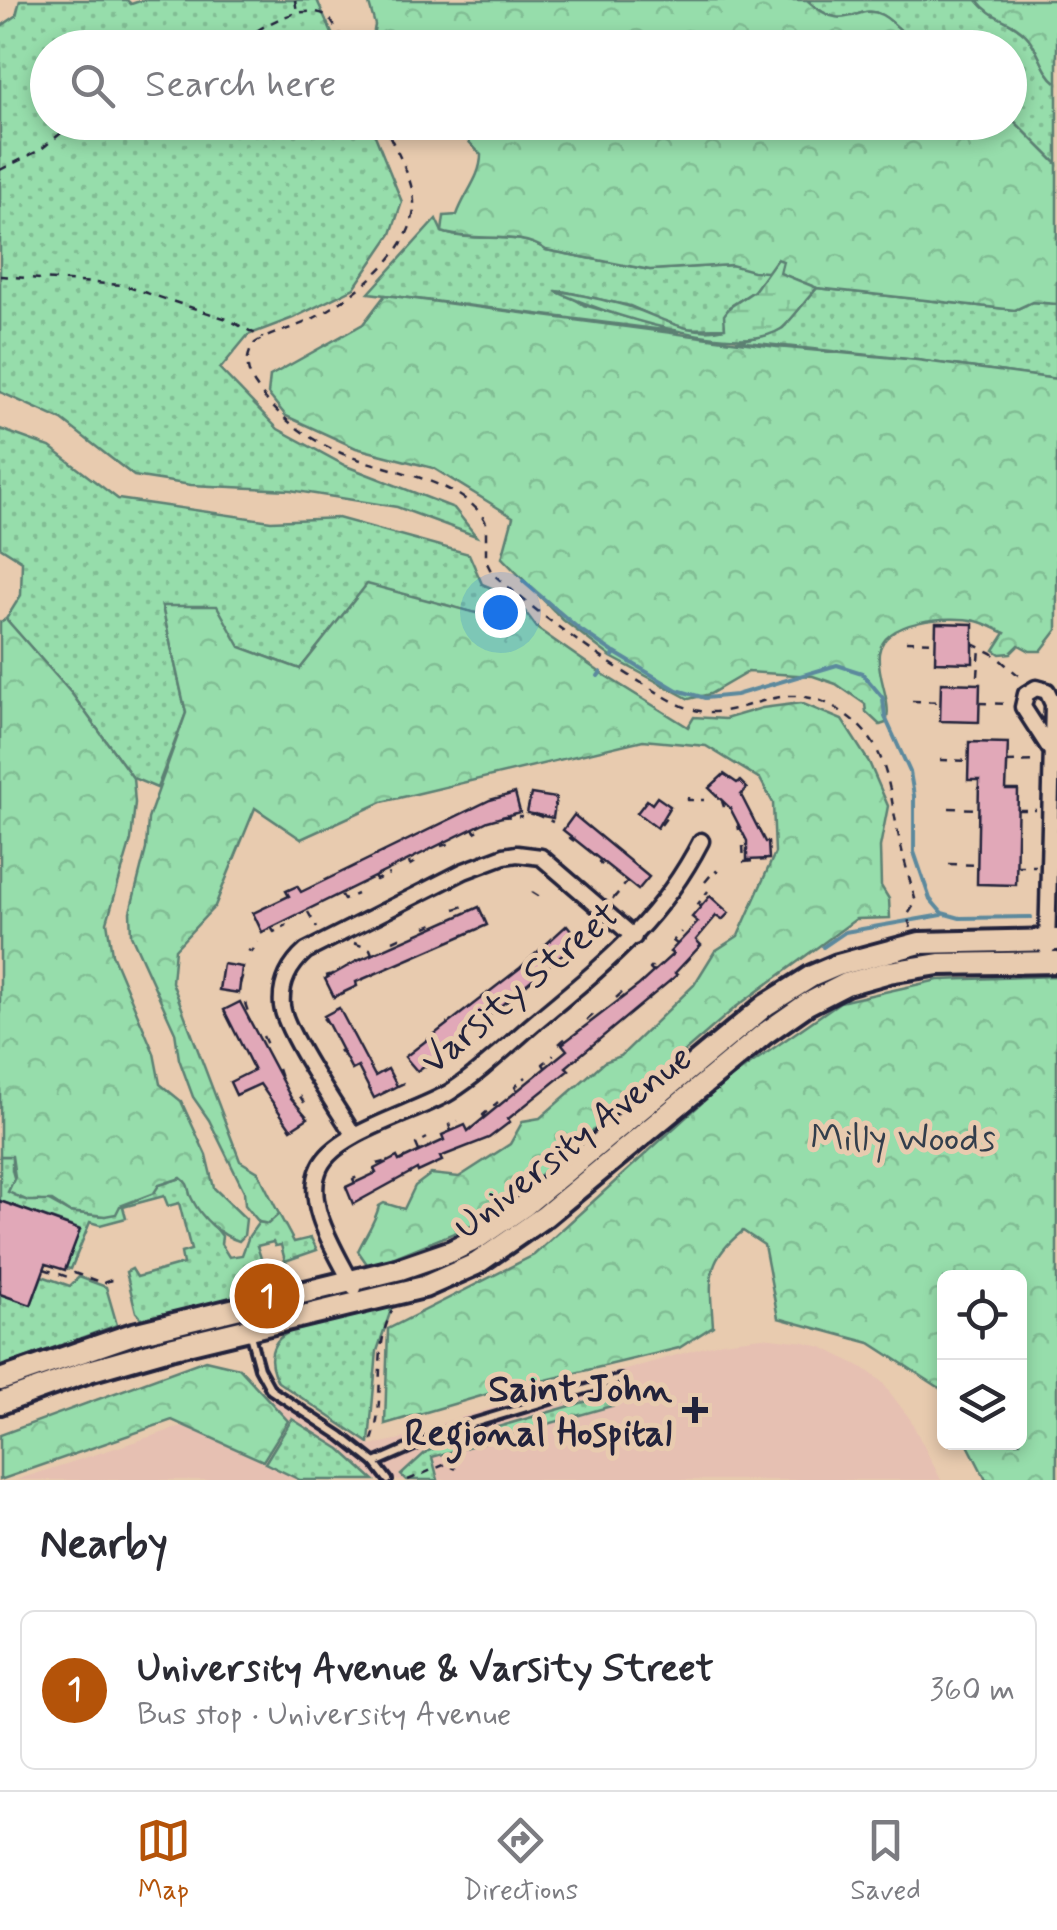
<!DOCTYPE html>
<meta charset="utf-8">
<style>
:root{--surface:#fff;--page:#f7f7f7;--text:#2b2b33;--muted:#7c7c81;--line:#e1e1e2;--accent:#b45309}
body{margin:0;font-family:Mynerve,sans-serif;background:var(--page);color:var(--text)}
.controls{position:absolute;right:30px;bottom:30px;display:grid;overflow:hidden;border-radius:15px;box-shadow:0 5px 15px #0003}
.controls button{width:90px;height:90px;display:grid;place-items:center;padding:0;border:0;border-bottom:2px solid var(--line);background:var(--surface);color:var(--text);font:50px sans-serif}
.you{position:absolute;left:500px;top:612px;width:35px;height:35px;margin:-25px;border:8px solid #fff;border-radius:50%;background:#1a73e8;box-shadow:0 0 0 15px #1a73e833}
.badge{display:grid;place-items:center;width:65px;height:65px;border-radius:50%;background:var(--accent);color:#fff;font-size:32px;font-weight:700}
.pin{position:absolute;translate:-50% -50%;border:5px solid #fff;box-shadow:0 2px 10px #0006}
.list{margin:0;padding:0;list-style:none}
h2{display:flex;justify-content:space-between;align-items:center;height:130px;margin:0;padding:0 40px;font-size:42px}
h2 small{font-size:32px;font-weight:400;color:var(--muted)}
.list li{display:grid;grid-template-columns:65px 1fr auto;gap:30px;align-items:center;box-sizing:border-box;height:160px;margin:0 20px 20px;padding:0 20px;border:2px solid var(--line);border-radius:15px}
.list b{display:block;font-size:38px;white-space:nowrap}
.list p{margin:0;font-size:32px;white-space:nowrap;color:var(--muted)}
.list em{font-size:32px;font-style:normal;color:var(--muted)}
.icon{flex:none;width:55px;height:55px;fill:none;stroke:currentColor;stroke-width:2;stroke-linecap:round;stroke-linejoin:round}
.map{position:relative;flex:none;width:1057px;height:1480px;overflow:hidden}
.search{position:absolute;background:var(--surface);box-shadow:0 5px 15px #0003;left:30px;right:30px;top:30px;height:110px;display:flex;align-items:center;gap:25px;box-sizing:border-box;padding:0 35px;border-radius:55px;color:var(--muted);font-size:38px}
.sheet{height:310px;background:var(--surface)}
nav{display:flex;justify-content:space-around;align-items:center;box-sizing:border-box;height:140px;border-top:2px solid var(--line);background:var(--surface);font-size:28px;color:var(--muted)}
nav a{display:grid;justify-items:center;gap:5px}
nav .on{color:var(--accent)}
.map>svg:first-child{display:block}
.built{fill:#e6c0b2}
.grass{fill:url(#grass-dots);stroke:#5c8073;stroke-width:2.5}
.forest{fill:url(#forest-crowns);stroke:#5c8073;stroke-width:2.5}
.wetland{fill:url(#wetland-marsh);stroke:#5c8073;stroke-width:2.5}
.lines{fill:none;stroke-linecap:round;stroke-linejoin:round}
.stream{stroke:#5b899d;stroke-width:4}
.building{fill:#e1a8b8;stroke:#22223b;stroke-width:2.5}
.lane-casing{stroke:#22223b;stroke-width:14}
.street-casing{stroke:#22223b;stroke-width:21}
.secondary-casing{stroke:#22223b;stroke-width:28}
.path{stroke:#22223b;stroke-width:2.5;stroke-dasharray:8 8;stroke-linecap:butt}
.lane{stroke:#e8cbaf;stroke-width:6}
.street{stroke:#e8cbaf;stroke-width:14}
.secondary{stroke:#e8cbaf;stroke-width:20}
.poi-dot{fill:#22223b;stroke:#e8cbaf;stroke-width:4}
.labels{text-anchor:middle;stroke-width:10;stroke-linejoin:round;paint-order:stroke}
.street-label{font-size:38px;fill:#22223b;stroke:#e8cbaf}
.park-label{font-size:38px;fill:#333e4c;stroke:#e8cbaf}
.poi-label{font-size:38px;font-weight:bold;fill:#22223b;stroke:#e8cbaf;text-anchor:end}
</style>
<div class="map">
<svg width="1057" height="1480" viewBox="0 0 1057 1480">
<defs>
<pattern id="grass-dots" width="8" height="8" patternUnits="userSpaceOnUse" patternTransform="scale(2.5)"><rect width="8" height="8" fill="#96ddab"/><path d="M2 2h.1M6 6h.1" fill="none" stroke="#81bd94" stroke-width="1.8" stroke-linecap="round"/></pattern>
<pattern id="forest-crowns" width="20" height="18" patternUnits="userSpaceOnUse" patternTransform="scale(2.5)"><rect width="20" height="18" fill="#96ddab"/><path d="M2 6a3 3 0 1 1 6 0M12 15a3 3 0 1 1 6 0" fill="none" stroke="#81bd94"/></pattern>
<pattern id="wetland-marsh" width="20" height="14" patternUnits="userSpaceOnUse" patternTransform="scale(2.5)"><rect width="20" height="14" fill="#96ddab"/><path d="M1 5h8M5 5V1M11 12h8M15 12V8" fill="none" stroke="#81bd94"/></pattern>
</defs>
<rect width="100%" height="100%" fill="#e8cbaf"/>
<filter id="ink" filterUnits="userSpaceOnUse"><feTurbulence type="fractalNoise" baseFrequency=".01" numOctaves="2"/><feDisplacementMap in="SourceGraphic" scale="20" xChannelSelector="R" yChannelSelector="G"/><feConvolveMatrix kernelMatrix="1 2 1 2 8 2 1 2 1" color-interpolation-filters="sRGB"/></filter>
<g filter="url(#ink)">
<polygon class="built" points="762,1337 805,1342 824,1348 865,1369 882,1382 910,1419 941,1480 16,1480 273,1397 372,1445 410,1437 448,1421 722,1342"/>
<g class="grass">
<polygon points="20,0 127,0 131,4 143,0 317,0 338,47 48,48 48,122 370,123 402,202 391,234 354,288 293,318 248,335 220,369 278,429 346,466 454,508 476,536 397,507 290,490 191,485 134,476 62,420 0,392 0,27 16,16"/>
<path d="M807,0H977C990,17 1009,19 1025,34C1040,48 1040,70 1057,83V164L1010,117V48L918,47C907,38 895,22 882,15C856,1 848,38 807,0Z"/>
<path d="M436,219L442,232C476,244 519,230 546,250L650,270L731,265L769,272L754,291L729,307L725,328L681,329L630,306L562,291L584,305L679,332L369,293Z"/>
<polygon points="817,288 1015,310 1032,302 1057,304 1057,379 917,360 736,341 764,336 783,328"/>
<polygon points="0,429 50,447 118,499 271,521 338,518 469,554 482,584 515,598 495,618 367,585 300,669 240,647 162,606 186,713 157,788 133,778 72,694 6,619 21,595 22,561 0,547"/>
<polygon points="0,1156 12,1156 12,1170 20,1199 47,1200 69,1212 105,1216 120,1206 151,1194 159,1185 181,1178 188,1184 190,1195 222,1236 221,1244 229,1257 242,1255 249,1236 259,1222 263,1223 279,1214 294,1242 311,1238 317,1250 285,1261 281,1245 275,1246 273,1242 257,1246 271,1289 143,1320 136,1312 126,1272 132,1269 137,1277 183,1264 181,1253 191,1250 179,1203 168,1206 164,1196 123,1207 126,1218 100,1225 90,1222 71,1269 66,1268 79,1229 0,1201"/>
<polygon points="42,1276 70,1286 79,1277 106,1287 117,1325 0,1367 0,1294 31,1305"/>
<path d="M392,1307L377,1351L369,1443L278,1382C266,1361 269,1339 294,1330Z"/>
<polygon points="605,1396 612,1397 615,1405 432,1457 438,1480 406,1480 401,1475 426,1452 449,1441"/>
<polygon points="292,1419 340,1449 374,1480 300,1480 265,1463"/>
</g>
<g class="forest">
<path d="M368,0H807C848,38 856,1 882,15C895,22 907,38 918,47H371L375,25Z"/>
<path d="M977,0H1057V83C1041,70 1040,51 1027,36C1011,18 993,21 977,0Z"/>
<path d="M1010,117L1057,164V304L1032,302L1015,310L817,288L779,273L753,271L731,265L650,270L546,250C519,230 475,243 442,232L444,216L457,215C464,194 481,177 481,155L460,132L427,123L1010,122Z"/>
<path d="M385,295L777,347L917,360L1057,379V630L1041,651H1030L1019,645L1011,653L1000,654L994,650L1005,633C995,629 986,623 976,621C949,615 884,620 879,653C876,676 893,703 886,723L880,725L866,712L865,704L836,684L813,676L748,672L710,694L689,699L611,657L563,620L502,558L513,517L433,468L356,448L286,416L268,394L270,376L363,324Z"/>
<path d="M367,584L495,618L515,598L538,629L601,673L688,727L694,717L725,719L762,708L801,703L842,720L869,762L888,806L880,847L881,886L889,899L890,918L856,919L736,1007L557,1162L474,1225L375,1265L367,1264L358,1251C365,1235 375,1223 379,1206L384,1203L404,1209L415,1186L431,1174L459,1177L510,1144L523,1121L540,1118L604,1062L621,1056L694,985L715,951L738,936L775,853L773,803L760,779L706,746L643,740L382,802L301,839L255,808L215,906L175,949L172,982L240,1161L258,1172L279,1214L268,1224L259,1222L245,1205L244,1191L209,1120L193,1097L179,1059L175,1032L131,935L130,912L146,849L148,819L186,713L162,606H217L240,647L300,669Z"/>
<path d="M6,619L72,694L133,778L135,803L131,840L107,922L112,954L154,1053L160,1084L181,1101L206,1155L214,1188L246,1219L244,1236L239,1241C220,1235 202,1219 192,1199C187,1190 191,1185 181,1178L159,1185L154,1193L120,1206L116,1214L105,1216L69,1212L52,1201H28L8,1192L15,1177L12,1156H0V622Z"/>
<path d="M1057,976V1480H986L967,1443L1020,1442V1278H944V1397L940,1388L870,1343L778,1318L764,1245L743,1231C704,1261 710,1281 713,1326L679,1348L488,1394L385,1424L388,1329L534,1255L726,1081L840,1002L938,980Z"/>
<polygon points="205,1360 239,1368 288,1421 263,1461 172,1420 0,1480 0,1435"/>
</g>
<path class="wetland" d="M777,259L783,261L780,273L817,288C807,298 789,324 781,329C737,358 600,312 555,291C566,291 622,304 633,308C664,319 691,337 725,328L724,315L730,307L754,291Z"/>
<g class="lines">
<g class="stream">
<polyline points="523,581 579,629 613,652"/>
<polyline points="613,656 615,653 677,690 705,698 736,695 837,665 862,673 883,698 885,717 910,772 914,796 914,852 930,899 942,913 960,918 1031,917"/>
<polyline points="598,676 601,672"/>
<polyline points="823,947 845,932 942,915"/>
</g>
</g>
<g class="building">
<polygon points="936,623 973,624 973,663 935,662"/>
<polygon points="941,683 980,684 979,722 940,721"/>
<polygon points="969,742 1008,743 1006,790 1018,790 1016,885 977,884 979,780 968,780"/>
<polygon points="724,774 737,783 740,781 747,788 741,795 765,842 768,842 769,859 747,860 747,841 730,808 709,788"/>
<polygon points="515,793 520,812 488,821 262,932 253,913 289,896 286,891 297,886 301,892 490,800"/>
<polygon points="531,794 556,798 553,818 527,813"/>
<polygon points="657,797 670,806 657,828 637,813 647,800 652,804"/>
<polygon points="574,815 649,877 638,890 563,830"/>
<polygon points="710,896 729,913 722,920 716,916 696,940 701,945 675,973 677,975 566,1067 569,1070 508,1119 510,1122 489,1138 440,1157 442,1161 418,1172 417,1169 353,1204 346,1187 376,1173 374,1169 397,1157 399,1161 444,1140 442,1135 465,1125 468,1131 567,1050 562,1044 639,985 673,954 670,952 698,922 692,917"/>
<polygon points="479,907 487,925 356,982 357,986 334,997 325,979 357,961"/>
<polygon points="567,925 579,940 466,1035 417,1071 405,1057 520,968"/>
<polygon points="223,964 242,967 239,993 219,990"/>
<polygon points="240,1002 291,1098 308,1118 291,1129 260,1084 236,1095 230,1082 254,1070 224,1010"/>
<polygon points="339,1008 375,1076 388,1069 397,1086 374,1098 358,1067 352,1070 324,1016"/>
<polygon points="0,1201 80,1230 65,1270 46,1264 31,1305 0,1294"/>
</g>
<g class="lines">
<defs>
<g id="lane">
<polyline points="243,1309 259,1368 271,1390 341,1436 375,1463 388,1480"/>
<polyline points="375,1463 450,1430 620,1379"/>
</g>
<g id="street">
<polyline points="1047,948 1053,704 1047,691 1036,688 1026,694 1023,707 1052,752"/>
<path d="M354,1136C338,1109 285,1032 282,1006C280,983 289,966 306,951L464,871L504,856L517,854L541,857L634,937"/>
<path d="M354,1288C339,1256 302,1204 320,1167C336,1132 416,1113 450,1092C480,1073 506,1047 533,1024C602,966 659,923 701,841"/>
</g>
<g id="secondary">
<polyline points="0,1380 133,1334 400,1269 452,1251 476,1239 524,1206 766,1005 812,976 838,965 920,943 1057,940"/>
<polyline points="0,1403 89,1371 170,1348 424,1287 476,1264 545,1216 764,1034 807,1004 846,984 889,972 939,964 1057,962"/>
</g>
</defs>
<use href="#lane" class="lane-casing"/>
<use href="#street" class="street-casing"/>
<use href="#secondary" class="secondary-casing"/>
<g class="path">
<polyline points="295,0 297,12"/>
<path d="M230,48C256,32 296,0 328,16L349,48"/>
<path d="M383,122C394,147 412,175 414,202C417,250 350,300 312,319C294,329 272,332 255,343C244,357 246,372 256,386C276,416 308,439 341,453C381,470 467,480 486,523V561L492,573C541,616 590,652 645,685C663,695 680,708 700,711C733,717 765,694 797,696C815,697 832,704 846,715C887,744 888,783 897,828C902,853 909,878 916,902L907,916L911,928"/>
<polyline points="0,170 40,150 75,122"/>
<polyline points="0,276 122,285 227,319 263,338"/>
<polyline points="906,641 935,642"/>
<polyline points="973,644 992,653 1024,680"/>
<polyline points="978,676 980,647"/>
<polyline points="912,701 941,702"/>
<polyline points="979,703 1011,704"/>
<polyline points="940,760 968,761"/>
<polyline points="1007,762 1036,761"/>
<polyline points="688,797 688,800 704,800"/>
<polyline points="722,801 724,807"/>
<polyline points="949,808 979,809"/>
<polyline points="1018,810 1036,810"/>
<polyline points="535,814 553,822"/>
<polyline points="502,817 522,816"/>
<polyline points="738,824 739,830"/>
<polyline points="661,825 669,814 666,814"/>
<polyline points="473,828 475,832 484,827"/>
<polyline points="572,836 570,838 578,844"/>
<polyline points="441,846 452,843"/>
<polyline points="743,846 744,862 766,860"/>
<polyline points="601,859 599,862 603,866"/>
<polyline points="409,862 410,865 420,859"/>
<polyline points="949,864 977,865"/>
<polyline points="1016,866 1036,866"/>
<polyline points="374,877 376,880 389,874"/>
<polyline points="705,882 715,870 718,873"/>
<polyline points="532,892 540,897"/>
<polyline points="341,895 344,900 357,894"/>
<polyline points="613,899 628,881"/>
<polyline points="701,907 698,904 708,891"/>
<polyline points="455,909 464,906 471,911"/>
<polyline points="308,912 317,928"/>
<polyline points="271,927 274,932 287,925"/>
<polyline points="426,927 438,922 440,925"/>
<polyline points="393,941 404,936 406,940"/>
<polyline points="354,943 370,949 372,954"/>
<polyline points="677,944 673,941 681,932"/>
<polyline points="248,950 252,952 258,942"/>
<polyline points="565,957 573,950 571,946"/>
<polyline points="653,972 650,969 658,961"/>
<polyline points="326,976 340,972"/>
<polyline points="535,981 539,974"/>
<polyline points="240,984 244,970"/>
<polyline points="616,998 624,991 626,994"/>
<polyline points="245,1003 250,1018"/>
<polyline points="507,1004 516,997 514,995"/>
<polyline points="323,1018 329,1025"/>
<polyline points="587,1020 595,1013 597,1015"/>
<polyline points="479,1026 487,1020 485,1017"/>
<polyline points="263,1036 268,1047 265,1049"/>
<polyline points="559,1044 568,1036 570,1039"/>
<polyline points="451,1049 459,1040"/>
<polyline points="339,1050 346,1059"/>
<polyline points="425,1065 426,1067 435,1060"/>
<polyline points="545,1067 543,1064 554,1055"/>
<polyline points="278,1069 282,1081"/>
<polyline points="517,1090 515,1087 526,1077"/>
<polyline points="383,1093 404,1083"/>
<polyline points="300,1096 306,1106 303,1109"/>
<polyline points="485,1117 483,1115 498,1102"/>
<polyline points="451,1131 449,1125 458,1121"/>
<polyline points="419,1151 416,1144 427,1138"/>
<polyline points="377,1164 389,1161"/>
<polyline points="355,1183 353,1179 363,1175"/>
<polyline points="44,1269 68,1277 74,1273 103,1283 117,1278"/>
<path d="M372,1440C387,1398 371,1351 392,1311"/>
<polyline points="408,1480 446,1464 456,1469"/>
</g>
<use href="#lane" class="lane"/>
<use href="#street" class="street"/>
<use href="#secondary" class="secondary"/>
</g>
</g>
<path class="poi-dot" d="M690 1395h10v10h10v10h-10v10h-10v-10h-10v-10h10z"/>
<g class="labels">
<g class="street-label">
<text transform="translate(519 987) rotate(-40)" y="13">Varsity Street</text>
<text transform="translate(572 1141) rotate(-38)" y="13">University Avenue</text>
</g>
<g class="park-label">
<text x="903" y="1150">Milly Woods</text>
</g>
<g class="poi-label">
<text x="672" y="1401">Saint John<tspan x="672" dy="44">Regional Hospital</tspan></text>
</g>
</g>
</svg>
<div class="controls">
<button><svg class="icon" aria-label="locate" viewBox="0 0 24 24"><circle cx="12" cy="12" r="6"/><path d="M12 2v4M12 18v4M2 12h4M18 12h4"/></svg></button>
<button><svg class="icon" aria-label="layers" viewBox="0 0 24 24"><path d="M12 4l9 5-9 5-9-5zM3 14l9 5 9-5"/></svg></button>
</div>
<div class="you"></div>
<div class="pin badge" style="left:267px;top:1296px">1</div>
<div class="search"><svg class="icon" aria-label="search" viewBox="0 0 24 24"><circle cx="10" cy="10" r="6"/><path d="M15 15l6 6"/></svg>Search here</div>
</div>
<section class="sheet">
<h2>Nearby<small></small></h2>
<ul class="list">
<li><span class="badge">1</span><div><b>University Avenue &amp; Varsity Street</b><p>Bus stop · University Avenue</p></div><em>360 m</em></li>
</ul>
</section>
<nav>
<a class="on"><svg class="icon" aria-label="map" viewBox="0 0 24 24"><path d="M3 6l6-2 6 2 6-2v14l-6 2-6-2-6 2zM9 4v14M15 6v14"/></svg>Map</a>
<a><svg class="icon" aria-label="directions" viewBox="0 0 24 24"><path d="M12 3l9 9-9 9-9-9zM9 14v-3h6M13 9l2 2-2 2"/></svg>Directions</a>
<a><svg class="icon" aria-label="saved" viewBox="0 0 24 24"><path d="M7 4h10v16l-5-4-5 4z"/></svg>Saved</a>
</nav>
